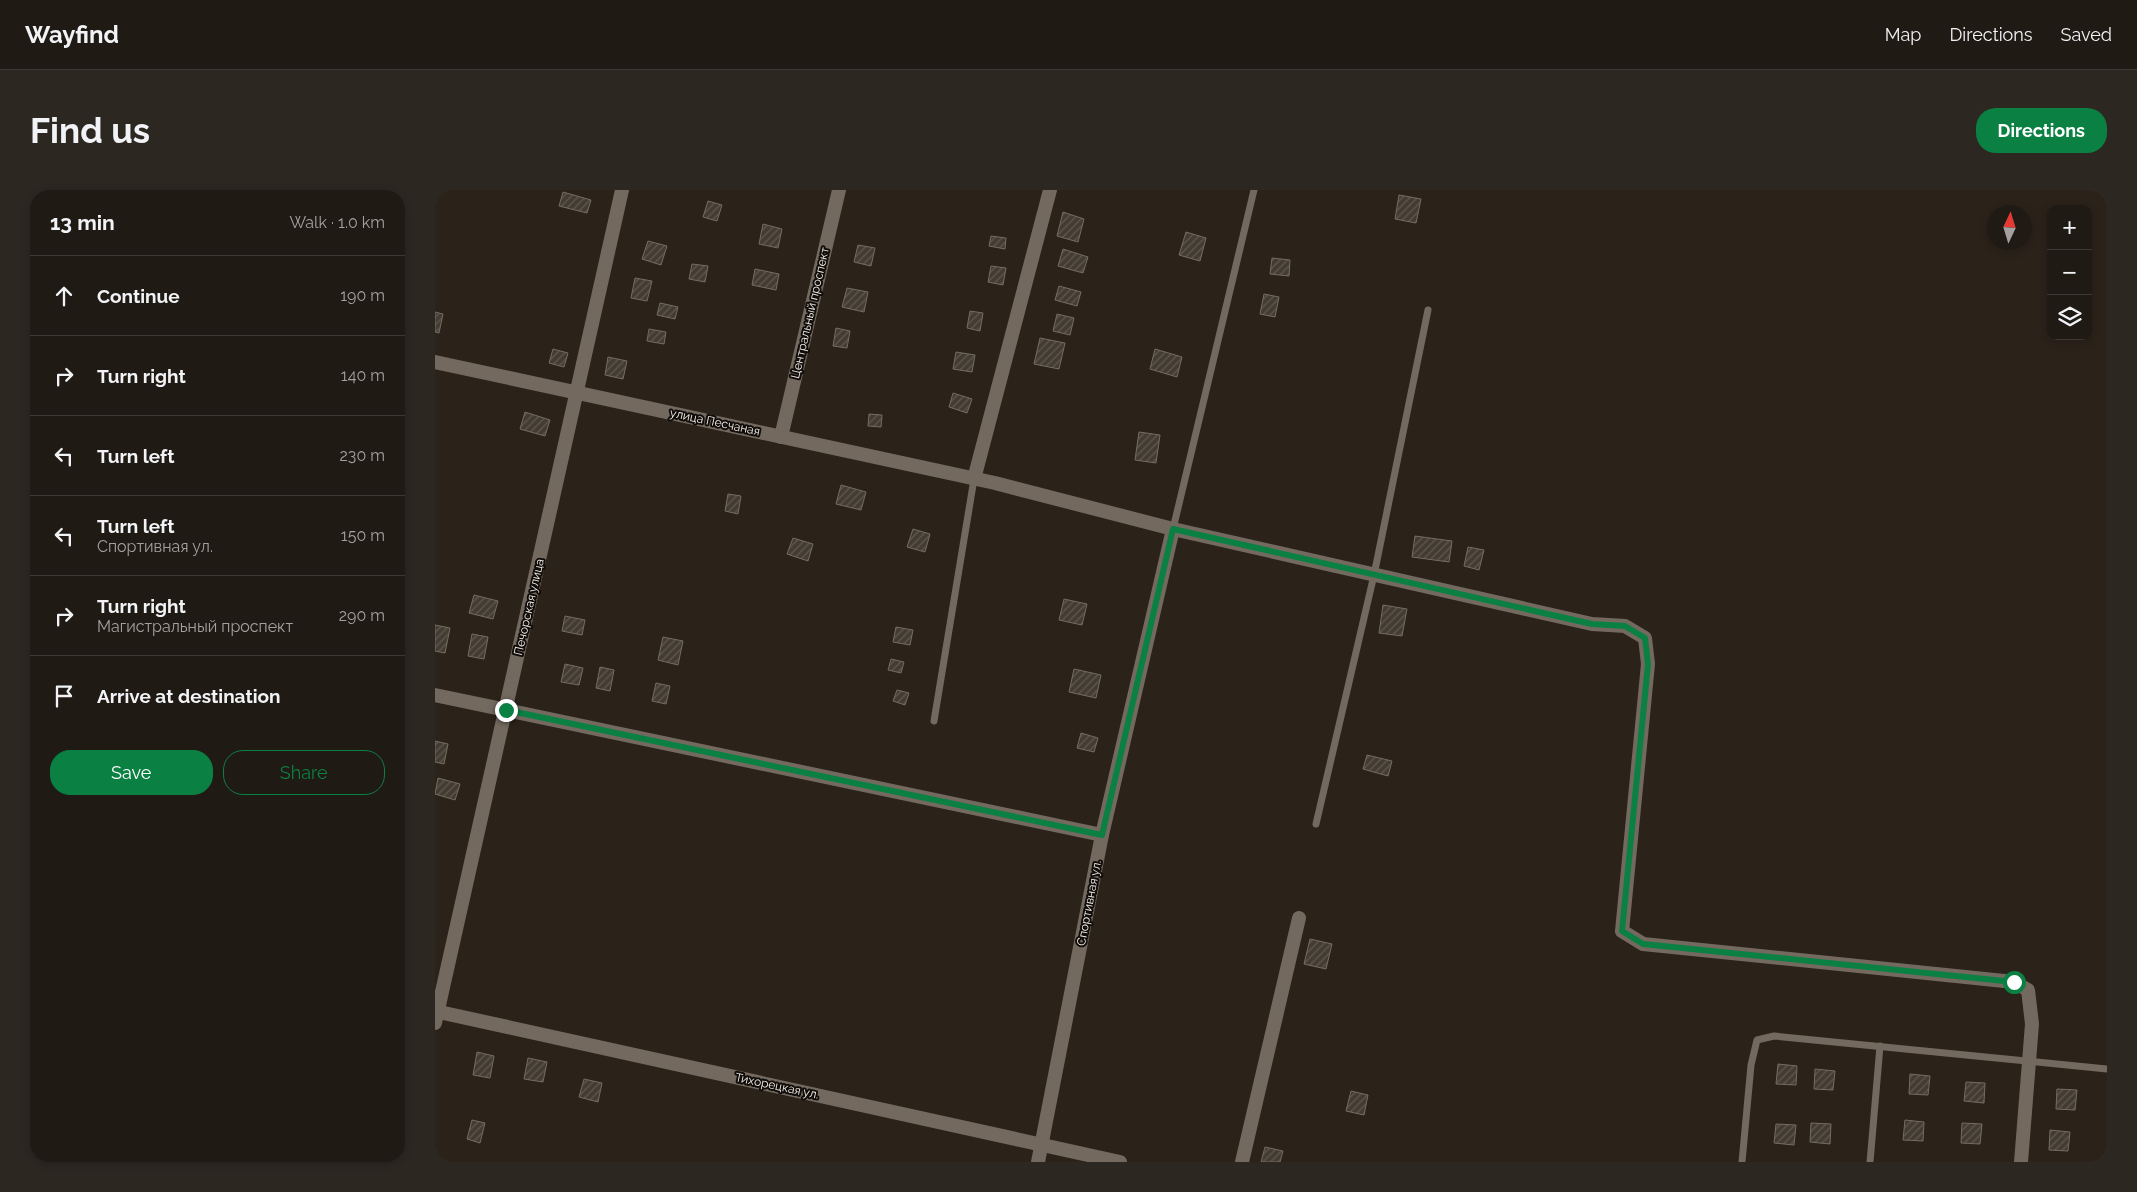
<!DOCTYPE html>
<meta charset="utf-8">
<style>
:root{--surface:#201a14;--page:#2d2722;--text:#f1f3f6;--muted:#a2a1a0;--line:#3d3834;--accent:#0b8043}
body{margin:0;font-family:Raleway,sans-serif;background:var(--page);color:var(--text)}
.controls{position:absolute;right:15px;top:15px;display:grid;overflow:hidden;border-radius:10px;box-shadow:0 2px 8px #0003}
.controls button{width:45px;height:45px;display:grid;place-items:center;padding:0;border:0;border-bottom:1px solid var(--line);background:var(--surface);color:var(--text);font:25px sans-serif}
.compass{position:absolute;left:1552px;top:15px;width:45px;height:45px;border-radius:50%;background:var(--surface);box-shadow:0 2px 8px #0003;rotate:4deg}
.stop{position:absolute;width:15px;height:15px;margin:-11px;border:4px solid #0b8043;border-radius:50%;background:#fff}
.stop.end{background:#0b8043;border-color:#fff;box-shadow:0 1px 5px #0008}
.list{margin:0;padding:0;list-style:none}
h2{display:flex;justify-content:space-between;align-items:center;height:65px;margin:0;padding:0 20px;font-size:21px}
h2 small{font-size:16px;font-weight:400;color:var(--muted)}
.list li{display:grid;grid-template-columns:32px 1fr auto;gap:15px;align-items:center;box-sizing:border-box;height:80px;padding:0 20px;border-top:1px solid var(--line)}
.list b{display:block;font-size:19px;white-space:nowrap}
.list p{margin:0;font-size:16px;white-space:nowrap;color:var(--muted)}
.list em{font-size:16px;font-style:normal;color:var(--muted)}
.actions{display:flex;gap:10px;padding:15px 20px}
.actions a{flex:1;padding:11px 0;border:1px solid var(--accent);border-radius:20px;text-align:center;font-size:18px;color:var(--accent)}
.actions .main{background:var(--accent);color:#fff}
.icon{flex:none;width:28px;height:28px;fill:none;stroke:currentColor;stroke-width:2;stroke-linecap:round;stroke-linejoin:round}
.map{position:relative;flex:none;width:1672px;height:972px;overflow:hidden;border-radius:20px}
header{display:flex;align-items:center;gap:30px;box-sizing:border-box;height:70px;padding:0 25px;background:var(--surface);border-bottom:1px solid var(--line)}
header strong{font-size:24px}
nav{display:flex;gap:28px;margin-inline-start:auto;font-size:18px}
.intro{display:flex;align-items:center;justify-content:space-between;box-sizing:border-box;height:120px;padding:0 30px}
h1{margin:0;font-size:35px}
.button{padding:12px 22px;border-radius:20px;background:var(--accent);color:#fff;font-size:18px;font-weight:700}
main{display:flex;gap:30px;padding:0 30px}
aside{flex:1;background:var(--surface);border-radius:20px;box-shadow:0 2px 8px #0003}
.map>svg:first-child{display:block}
.building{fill:url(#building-hatch);stroke:#756d62}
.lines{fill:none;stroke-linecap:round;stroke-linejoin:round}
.lane{stroke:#73695f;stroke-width:7}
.street{stroke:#73695f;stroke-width:14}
.route{stroke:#0b8043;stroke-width:6}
.labels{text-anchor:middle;stroke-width:4;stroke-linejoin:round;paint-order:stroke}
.street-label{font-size:12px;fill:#f8f2ed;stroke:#100c09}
</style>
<header>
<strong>Wayfind</strong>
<nav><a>Map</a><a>Directions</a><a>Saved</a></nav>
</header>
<div class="intro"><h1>Find us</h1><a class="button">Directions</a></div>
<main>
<aside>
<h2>13 min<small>Walk · 1.0 km</small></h2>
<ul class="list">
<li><svg class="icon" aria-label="ahead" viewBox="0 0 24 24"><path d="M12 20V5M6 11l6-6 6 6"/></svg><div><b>Continue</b></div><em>190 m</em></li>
<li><svg class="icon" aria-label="right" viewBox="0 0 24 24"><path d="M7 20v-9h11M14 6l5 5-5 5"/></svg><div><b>Turn right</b></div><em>140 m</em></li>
<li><svg class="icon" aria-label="left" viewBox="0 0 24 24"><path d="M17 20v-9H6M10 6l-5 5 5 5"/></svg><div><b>Turn left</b></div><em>230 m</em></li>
<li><svg class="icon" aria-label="left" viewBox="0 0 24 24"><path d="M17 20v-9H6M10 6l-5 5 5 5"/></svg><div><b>Turn left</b><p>Спортивная ул.</p></div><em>150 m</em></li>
<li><svg class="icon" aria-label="right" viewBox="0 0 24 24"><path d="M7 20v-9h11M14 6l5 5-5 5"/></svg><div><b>Turn right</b><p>Магистральный проспект</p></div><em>290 m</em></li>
<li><svg class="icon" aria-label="arrive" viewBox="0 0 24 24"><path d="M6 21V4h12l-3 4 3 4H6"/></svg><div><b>Arrive at destination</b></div></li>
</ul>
<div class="actions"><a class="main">Save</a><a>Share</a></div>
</aside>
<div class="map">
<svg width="1672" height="972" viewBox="0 0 1672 972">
<defs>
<pattern id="building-hatch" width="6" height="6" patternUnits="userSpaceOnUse" patternTransform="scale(1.25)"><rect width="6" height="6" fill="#443c32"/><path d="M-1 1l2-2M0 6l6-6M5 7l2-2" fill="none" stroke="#605950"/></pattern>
</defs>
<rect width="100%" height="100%" fill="#2b221a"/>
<g class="building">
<polygon points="128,2 156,10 152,23 124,16"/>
<polygon points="964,5 986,9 981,33 960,29"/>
<polygon points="273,11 287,15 282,31 268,27"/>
<polygon points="628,22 649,29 643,52 622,46"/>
<polygon points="328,34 347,39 343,58 324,54"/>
<polygon points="751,42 771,48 765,71 744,65"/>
<polygon points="556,46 571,48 570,59 554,56"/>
<polygon points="213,51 232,56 226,75 207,69"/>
<polygon points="423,55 440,58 436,76 419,72"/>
<polygon points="628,59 653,67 648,83 623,76"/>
<polygon points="837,68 855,70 854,86 835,84"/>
<polygon points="257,74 273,76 270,92 254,89"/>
<polygon points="556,76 571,78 568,95 553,92"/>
<polygon points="320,79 344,84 341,100 317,95"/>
<polygon points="200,88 217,91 212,111 196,108"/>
<polygon points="624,96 646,102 642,116 620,110"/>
<polygon points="412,98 433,102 429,122 407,117"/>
<polygon points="829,104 844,107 840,127 825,124"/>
<polygon points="225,113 243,117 240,129 222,125"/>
<polygon points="535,121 548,123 545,141 532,138"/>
<polygon points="0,122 8,124 4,143 0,142"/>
<polygon points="622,124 639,128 635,145 618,141"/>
<polygon points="401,138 415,141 412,158 398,156"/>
<polygon points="214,139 231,142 229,154 212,151"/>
<polygon points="605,148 630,153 624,179 599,174"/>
<polygon points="118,159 133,163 129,177 114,173"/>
<polygon points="720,159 747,167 742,187 715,179"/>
<polygon points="521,162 540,165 537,182 518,179"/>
<polygon points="173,167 192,171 188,189 170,185"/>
<polygon points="518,203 537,209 532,223 514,217"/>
<polygon points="90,222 115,230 110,246 85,239"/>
<polygon points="434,224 447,225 446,237 433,236"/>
<polygon points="704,242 725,245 721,273 700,270"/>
<polygon points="406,295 431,302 426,320 401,314"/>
<polygon points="293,304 306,306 303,324 290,321"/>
<polygon points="478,339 495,344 490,362 472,357"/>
<polygon points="980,346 1017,351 1014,372 977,367"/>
<polygon points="358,348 378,354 373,371 352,364"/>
<polygon points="1033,357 1049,360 1044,380 1029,376"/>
<polygon points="39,405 63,411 58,429 34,423"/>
<polygon points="629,409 652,414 647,435 624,430"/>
<polygon points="948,415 972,419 967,446 944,443"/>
<polygon points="130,426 150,430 147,445 127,441"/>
<polygon points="0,435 15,438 10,463 0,461"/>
<polygon points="461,437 478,440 475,455 458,452"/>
<polygon points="37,444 53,447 49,469 33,466"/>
<polygon points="228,447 248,451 243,475 223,470"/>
<polygon points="456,469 469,472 466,483 453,480"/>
<polygon points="130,474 148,478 144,495 126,492"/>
<polygon points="165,477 179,480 175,501 161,498"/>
<polygon points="639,479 666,485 661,508 634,502"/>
<polygon points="221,493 235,496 231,514 217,511"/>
<polygon points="462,500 474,503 470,515 458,511"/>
<polygon points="646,543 663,548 659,562 642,558"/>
<polygon points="0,551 13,554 9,574 0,572"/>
<polygon points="932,565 957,571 953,586 928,579"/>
<polygon points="3,588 25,594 20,610 0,604"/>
<polygon points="875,749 897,754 891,779 869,774"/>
<polygon points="42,862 59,866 55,888 38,885"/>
<polygon points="93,868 112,872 108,892 89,889"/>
<polygon points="1343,874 1362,876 1361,895 1341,894"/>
<polygon points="1380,879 1400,881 1398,900 1379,899"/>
<polygon points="1475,884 1495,886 1493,905 1474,904"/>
<polygon points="149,889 167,893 163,912 144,907"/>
<polygon points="1531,892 1550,893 1549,913 1529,911"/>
<polygon points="1622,899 1642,900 1640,920 1621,919"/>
<polygon points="916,901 933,905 929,925 911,921"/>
<polygon points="37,930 50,933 45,953 32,949"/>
<polygon points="1470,930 1489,932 1488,951 1468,950"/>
<polygon points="1376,933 1396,934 1395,954 1375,952"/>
<polygon points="1527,933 1547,934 1545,954 1526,953"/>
<polygon points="1341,934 1361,935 1359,955 1339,953"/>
<polygon points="1615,940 1635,942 1633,961 1614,960"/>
<polygon points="830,957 848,961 845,972 826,972"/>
</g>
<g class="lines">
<g class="lane">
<polyline points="738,339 819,0"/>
<polyline points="499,531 539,289"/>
<polyline points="881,634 939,385 993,120"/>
<polyline points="1307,972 1316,875 1322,850 1339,846 1672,879"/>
<polyline points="1435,972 1445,856"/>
</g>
<g class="street">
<polyline points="0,172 560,293 738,339 1157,434 1190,436 1210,448 1213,474 1187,741 1208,754 1579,792 1593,800 1597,834 1586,972"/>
<polyline points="346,247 404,0"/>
<polyline points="539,289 615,0"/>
<polyline points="0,505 667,645"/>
<polyline points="0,821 685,972"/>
<polyline points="0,833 187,0"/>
<polyline points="603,972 667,645 738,339"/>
<polyline points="807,972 864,728"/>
</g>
</g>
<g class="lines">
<polyline class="route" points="71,520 667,645 738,339 1157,434 1190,436 1210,448 1213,474 1187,741 1208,754 1579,792"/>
</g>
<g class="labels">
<g class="street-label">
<text transform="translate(375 123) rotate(-77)" y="4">Центральный проспект</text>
<text transform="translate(280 232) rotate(12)" y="4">улица Песчаная</text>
<text transform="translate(94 417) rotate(-77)" y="4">Печорская улица</text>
<text transform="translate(654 713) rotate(-79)" y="4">Спортивная ул.</text>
<text transform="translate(342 896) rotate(12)" y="4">Тихорецкая ул.</text>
</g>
</g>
</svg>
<div class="controls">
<button>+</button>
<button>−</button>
<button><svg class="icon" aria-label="layers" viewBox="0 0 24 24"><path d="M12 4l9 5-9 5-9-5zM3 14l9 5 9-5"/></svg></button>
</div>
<svg class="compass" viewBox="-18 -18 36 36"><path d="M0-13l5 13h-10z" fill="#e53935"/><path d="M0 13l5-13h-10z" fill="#a2a1a0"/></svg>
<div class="stop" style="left:1579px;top:792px"></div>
<div class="stop end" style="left:71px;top:520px"></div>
</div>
</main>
